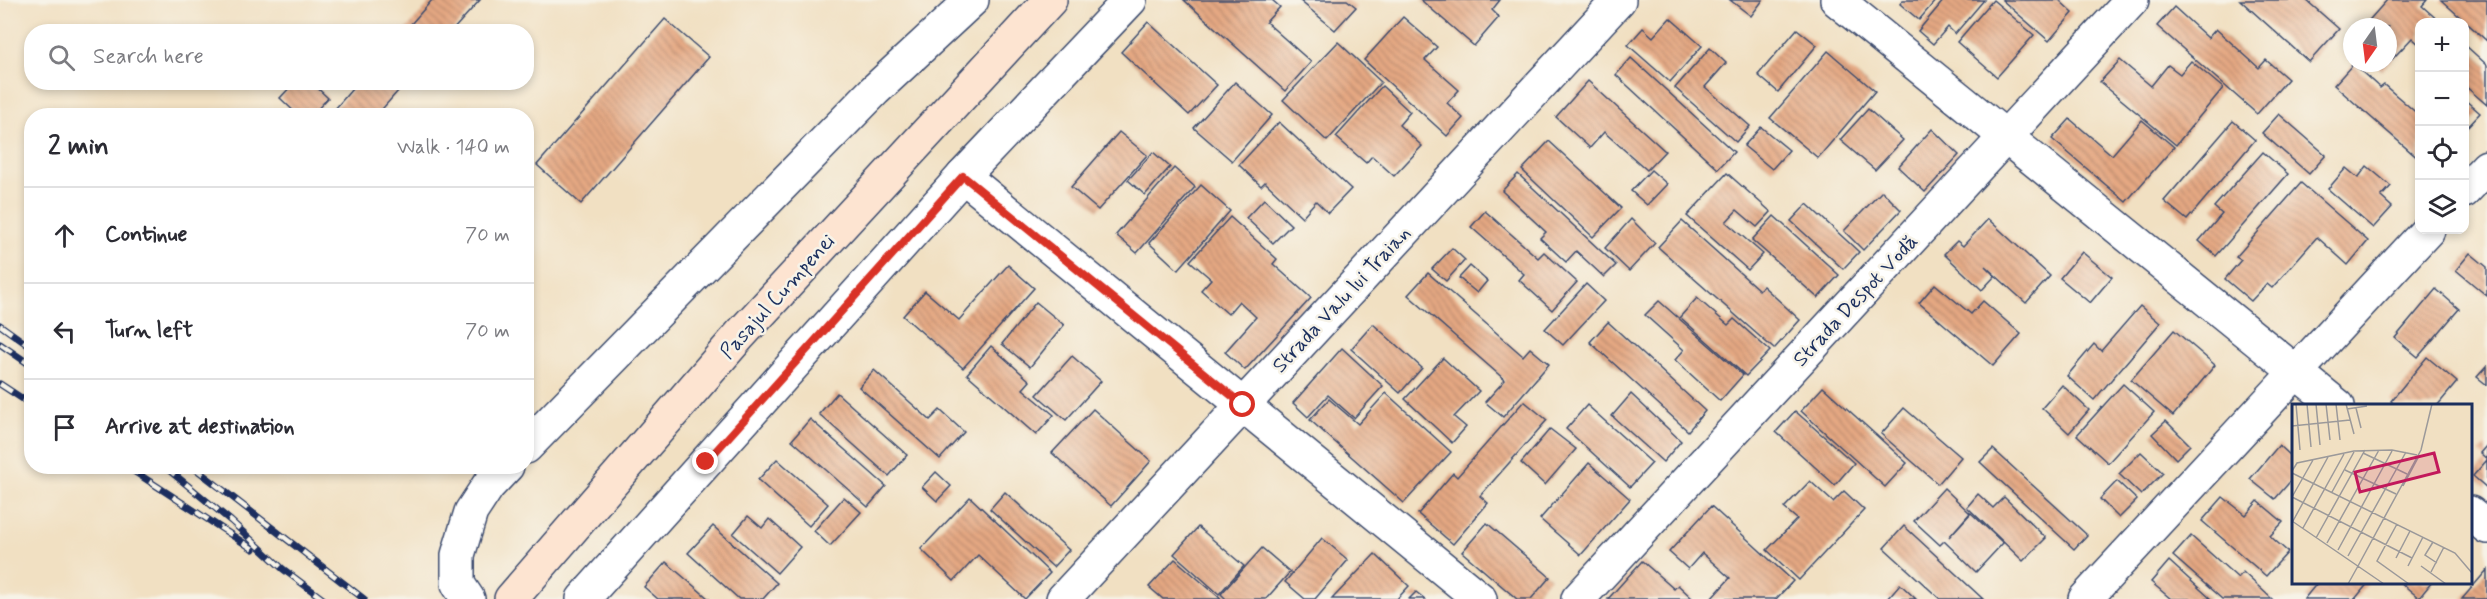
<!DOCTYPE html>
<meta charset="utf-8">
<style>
:root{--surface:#fff;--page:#f7f7f7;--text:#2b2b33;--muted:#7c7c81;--line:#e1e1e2}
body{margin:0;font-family:Mynerve,sans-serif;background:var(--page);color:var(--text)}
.controls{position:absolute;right:18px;top:18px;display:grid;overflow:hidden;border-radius:12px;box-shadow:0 3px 9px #0003}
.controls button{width:54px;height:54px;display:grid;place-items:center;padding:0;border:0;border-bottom:2px solid var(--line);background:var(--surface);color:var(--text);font:30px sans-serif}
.compass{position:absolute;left:2343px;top:18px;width:54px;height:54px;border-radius:50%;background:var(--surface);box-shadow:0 3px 9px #0003;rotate:194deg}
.stop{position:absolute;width:18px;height:18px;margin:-14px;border:4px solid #d93025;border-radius:50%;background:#fff}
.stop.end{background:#d93025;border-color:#fff;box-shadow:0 2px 6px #0008}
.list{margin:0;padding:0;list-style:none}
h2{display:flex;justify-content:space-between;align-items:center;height:78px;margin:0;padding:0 24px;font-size:26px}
h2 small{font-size:20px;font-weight:400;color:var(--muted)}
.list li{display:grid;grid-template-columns:39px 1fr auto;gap:18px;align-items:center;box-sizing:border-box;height:96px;padding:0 24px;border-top:2px solid var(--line)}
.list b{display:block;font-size:22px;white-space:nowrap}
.list em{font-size:20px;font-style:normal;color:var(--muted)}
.icon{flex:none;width:33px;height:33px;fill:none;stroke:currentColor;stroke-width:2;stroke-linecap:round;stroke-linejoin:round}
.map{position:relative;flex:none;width:2487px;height:599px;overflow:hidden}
.search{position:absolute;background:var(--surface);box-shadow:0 3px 9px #0003;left:24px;top:24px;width:510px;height:66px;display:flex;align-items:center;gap:15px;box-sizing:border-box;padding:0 21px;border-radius:24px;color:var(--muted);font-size:22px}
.panel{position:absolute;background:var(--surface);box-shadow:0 3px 9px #0003;left:24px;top:108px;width:510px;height:366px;border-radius:24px}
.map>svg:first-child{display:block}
.building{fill:url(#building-back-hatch)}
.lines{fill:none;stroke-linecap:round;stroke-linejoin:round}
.street-casing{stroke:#3b4a6d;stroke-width:36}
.secondary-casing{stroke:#3b4a6d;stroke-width:36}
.street{stroke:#fff;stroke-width:33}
.secondary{stroke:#fde4d1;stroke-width:33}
.rail-casing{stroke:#1b2f5e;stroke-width:7}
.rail{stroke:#f7f3e8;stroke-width:4.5;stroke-dasharray:14;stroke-linecap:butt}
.route{stroke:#d93025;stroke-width:8}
.labels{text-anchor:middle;stroke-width:5;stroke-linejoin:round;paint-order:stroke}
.street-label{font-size:21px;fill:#1b2f5e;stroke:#f7f3e8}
.inset-road{fill:none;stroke:#9b999a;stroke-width:1.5}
.view{fill:#c2185b;fill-opacity:0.15;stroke:#c2185b;stroke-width:3}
.inset-edge{fill:none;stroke:#1b2f5e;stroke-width:3}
</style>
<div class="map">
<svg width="2487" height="599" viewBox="0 0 2487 599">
<defs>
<pattern id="building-back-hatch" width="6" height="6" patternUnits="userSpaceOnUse" patternTransform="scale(1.5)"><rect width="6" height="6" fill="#e5a882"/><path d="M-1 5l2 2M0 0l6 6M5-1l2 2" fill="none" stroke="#b9896e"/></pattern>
</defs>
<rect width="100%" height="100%" fill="#f7f3e8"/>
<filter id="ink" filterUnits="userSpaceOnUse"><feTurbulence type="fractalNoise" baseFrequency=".0167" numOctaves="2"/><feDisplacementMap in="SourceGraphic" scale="12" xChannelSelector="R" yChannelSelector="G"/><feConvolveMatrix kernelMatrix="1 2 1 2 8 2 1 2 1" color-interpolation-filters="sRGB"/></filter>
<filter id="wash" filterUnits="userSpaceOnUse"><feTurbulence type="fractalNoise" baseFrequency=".008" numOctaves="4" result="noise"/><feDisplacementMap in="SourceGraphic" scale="24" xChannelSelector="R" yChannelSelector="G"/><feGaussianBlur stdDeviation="1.35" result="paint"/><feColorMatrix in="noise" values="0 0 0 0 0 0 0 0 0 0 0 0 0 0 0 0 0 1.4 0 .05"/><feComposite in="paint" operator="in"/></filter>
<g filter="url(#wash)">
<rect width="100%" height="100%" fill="#f1e0c2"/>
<g id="blocks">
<g class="building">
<polygon points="432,0 480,0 451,32 404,32"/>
<polygon points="1184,0 1272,0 1280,7 1266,22 1311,62 1285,91"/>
<polygon points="1299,0 1347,0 1356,7 1335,30"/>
<polygon points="1421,0 1500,0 1492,10 1499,17 1474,46"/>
<polygon points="1730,0 1763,0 1751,16"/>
<polygon points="1903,0 1936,0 1919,20 1900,4"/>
<polygon points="1944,0 1984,0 1955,34 1948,27 1933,44 1918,31"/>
<polygon points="1993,0 2034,35 1997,77 1957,42"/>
<polygon points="2002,0 2059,0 2073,13 2049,41"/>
<polygon points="2240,0 2306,0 2339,29 2309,62"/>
<polygon points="2387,0 2427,0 2422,6 2440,22 2420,22 2420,45 2412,38 2382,70 2374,63 2388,63 2388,27 2363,27"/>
<polygon points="2441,0 2487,0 2487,41"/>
<polygon points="2174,7 2208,38 2216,29 2259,68 2266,60 2288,79 2257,114 2157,26"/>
<polygon points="1403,17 1437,47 1425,60 1459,90 1447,103 1463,118 1447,136 1364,60"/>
<polygon points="1670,18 1702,46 1670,82 1628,45 1643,28 1653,37"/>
<polygon points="665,19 709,57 581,204 537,165"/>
<polygon points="1148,22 1217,85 1189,115 1121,52"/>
<polygon points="1797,29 1817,45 1778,92 1758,75"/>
<polygon points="1338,42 1381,82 1327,141 1283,100"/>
<polygon points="2464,44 2487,65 2487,105 2464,85"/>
<polygon points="1710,48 1726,63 1705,87 1750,126 1736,142 1675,88"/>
<polygon points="1828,51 1875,91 1818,158 1770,118"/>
<polygon points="1631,58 1734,152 1718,169 1616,75"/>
<polygon points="2120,60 2151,86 2168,65 2180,74 2191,61 2223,88 2176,145 2100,82"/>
<polygon points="2353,64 2380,88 2384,85 2420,116 2420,160 2334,85"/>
<polygon points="1588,81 1665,151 1647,170 1604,132 1590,148 1556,117"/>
<polygon points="295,82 311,82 328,98 311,116 299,116 280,98"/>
<polygon points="358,82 406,82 376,116 329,116"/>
<polygon points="1235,82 1272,115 1232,161 1194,128"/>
<polygon points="1382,86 1410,112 1399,125 1422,146 1394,176 1372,156 1366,163 1336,137"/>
<polygon points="2464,99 2480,113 2464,130"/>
<polygon points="1868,109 1903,140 1875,170 1840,140"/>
<polygon points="2279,114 2326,155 2309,174 2262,133"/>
<polygon points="2070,119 2112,155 2142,120 2174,147 2126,202 2052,139"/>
<polygon points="2233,121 2255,140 2187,220 2164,201"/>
<polygon points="1279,122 1351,189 1328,213 1316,201 1302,217 1265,182 1261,186 1239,165"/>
<polygon points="1761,127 1789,150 1772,169 1744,146"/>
<polygon points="1932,129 1959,155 1925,192 1898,167"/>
<polygon points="1119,132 1147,155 1098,210 1071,187"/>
<polygon points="1549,141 1621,208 1593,237 1522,170"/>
<polygon points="1153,152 1170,167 1145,195 1128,180"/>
<polygon points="2263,152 2288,174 2216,256 2199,241 2222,214 2214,207"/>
<polygon points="2367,166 2391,186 2381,197 2392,207 2373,228 2328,189 2346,168 2358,178"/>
<polygon points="1174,168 1195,187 1137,253 1116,235"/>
<polygon points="1651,170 1667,184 1647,205 1631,191"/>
<polygon points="1727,173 1771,212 1757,227 1737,210 1726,222 1763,254 1748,270 1687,216"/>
<polygon points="1518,174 1616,265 1604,277 1576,251 1566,262 1540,238 1546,232 1502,191"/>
<polygon points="2301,183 2368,241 2348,265 2317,237 2272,288 2267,284 2251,301 2225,279 2241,260 2236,257"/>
<polygon points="1201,185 1230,211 1178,270 1149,243"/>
<polygon points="1882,191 1901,210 1863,250 1844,231"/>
<polygon points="1264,199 1291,225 1273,243 1246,218"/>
<polygon points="1807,204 1859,252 1843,269 1791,221"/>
<polygon points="1485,211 1538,258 1544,252 1577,282 1552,310 1519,280 1524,274 1471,227"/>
<polygon points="1774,216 1839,275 1818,298 1752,240"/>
<polygon points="1230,217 1277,259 1273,264 1311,298 1245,370 1225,352 1256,317 1239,301 1228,314 1201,290 1211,279 1190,261"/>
<polygon points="1631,219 1655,243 1629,271 1605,248"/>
<polygon points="1988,219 2050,276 2026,303 1985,266 1995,276 1982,290 1944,254 1957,241 1963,246"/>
<polygon points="1682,221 1759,290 1763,286 1800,320 1774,349 1658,247"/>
<polygon points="1452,248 1465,260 1446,281 1432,269"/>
<polygon points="2082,252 2112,277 2090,303 2060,278"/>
<polygon points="2470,253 2487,267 2487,296 2456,270"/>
<polygon points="1008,265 1034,288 963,368 903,316 925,291 959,320"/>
<polygon points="1470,266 1487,281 1477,293 1459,278"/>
<polygon points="1428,273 1523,356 1530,348 1549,364 1503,417 1485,402 1505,380 1408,295"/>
<polygon points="1586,284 1604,301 1563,345 1545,329"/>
<polygon points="1935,284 1971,314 1983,301 2021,334 1993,366 1919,303"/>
<polygon points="2436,289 2459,309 2418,357 2395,338"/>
<polygon points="1697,298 1728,325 1734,319 1770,351 1746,376 1680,317"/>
<polygon points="1659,301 1743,375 1720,401 1675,360 1684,350 1645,315"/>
<polygon points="1036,302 1064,325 1030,367 1002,344"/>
<polygon points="2140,306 2160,323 2094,400 2067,376 2094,344 2101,351"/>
<polygon points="1608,322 1705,411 1688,431 1590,342"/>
<polygon points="1373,324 1422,368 1400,393 1351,349"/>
<polygon points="2174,330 2215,365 2173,416 2131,380"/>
<polygon points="991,346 1030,381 1023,389 1054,415 1036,435 967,374"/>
<polygon points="1342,348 1383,386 1354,418 1328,395 1308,417 1293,403"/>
<polygon points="1072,356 1101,381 1066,420 1037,395"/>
<polygon points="2427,357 2457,382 2437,406 2396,406 2391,401"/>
<polygon points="1443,358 1479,391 1454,417 1466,427 1452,443 1405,399"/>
<polygon points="2487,366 2487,385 2477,377"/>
<polygon points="874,370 930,420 940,410 964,432 940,459 859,387"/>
<polygon points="2123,384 2154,412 2108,463 2077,435"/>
<polygon points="2062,385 2089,410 2069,433 2042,408"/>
<polygon points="1823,387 1907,463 1885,487 1801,411"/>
<polygon points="837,393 907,455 889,476 819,414"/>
<polygon points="1386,393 1451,452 1404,503 1310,420 1329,399 1358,424"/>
<polygon points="1631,394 1681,441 1663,462 1612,416"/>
<polygon points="1524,401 1547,420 1480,496 1488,503 1453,544 1418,514 1453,473 1457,477"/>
<polygon points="1587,405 1652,463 1630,487 1566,429"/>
<polygon points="1904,408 1961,457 1938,484 1881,434"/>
<polygon points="1093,409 1151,461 1111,506 1052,453"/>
<polygon points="1795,411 1854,463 1835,485 1776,432"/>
<polygon points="810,419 886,486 868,507 792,440"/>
<polygon points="2166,421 2190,445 2176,459 2152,434"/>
<polygon points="1550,429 1576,449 1545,485 1521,463"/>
<polygon points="2279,445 2291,456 2294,454 2294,477 2275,499 2250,479"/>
<polygon points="2487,445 2487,459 2480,453"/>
<polygon points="1993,449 2087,535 2074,549 1980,462"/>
<polygon points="2141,452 2163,473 2141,495 2119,474"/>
<polygon points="777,459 828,504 809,526 758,480"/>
<polygon points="2487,460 2487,488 2473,476"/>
<polygon points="1589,463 1630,499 1581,555 1540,519"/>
<polygon points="936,472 951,486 937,501 922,487"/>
<polygon points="1810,481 1833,502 1844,491 1864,510 1799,580 1767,550 1797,519 1784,508"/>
<polygon points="2117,481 2137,500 2119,518 2100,499"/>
<polygon points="1944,488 1970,513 1949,537 1971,513 2003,543 1976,572 1944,541 1940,545 1914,521"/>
<polygon points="1005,492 1069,550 1053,567 990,509"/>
<polygon points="1978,494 1993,508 2004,497 2046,538 2023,561 1967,507"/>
<polygon points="844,497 861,512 830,546 814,531"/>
<polygon points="970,497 1050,573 1025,599 978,555 954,581 921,549"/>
<polygon points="2223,497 2246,515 2258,501 2283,522 2270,536 2288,552 2266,576 2202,521"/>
<polygon points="1711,506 1793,581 1776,599 1711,599 1730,578 1702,553 1688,569 1669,552"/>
<polygon points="748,516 762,528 769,519 800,547 777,573 733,534"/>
<polygon points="1487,523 1550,577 1531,599 1517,599 1462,552"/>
<polygon points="713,526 777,583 763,599 739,599 688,553"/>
<polygon points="1904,526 1983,599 1940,599 1884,548"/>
<polygon points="1198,527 1244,566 1219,594 1174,554"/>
<polygon points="2191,536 2238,578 2243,572 2272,599 2222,599 2173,556"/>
<polygon points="1322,538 1348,560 1315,599 1305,599 1285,582"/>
<polygon points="1262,548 1290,572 1266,599 1226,599 1221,594"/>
<polygon points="1375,554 1409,586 1397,599 1332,599"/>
<polygon points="1175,559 1221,599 1163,599 1149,587"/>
<polygon points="1642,561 1674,589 1678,585 1693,599 1608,599"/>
<polygon points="2169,561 2211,599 2171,599 2151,582"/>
<polygon points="666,562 709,599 658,599 644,587"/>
<polygon points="2487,570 2487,599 2462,599"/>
<polygon points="2318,582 2369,582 2355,599 2304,599"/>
<polygon points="2400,582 2432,582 2419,598"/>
<polygon points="1900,584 1916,599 1887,599"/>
<polygon points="1416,592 1425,599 1409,599"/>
</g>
</g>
</g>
<g filter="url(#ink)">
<use href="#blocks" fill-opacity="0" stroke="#3b4a6d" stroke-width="1.5"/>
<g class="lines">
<defs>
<g id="street">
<polyline points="1837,0 2338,406"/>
<polyline points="963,176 1480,599"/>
<polyline points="2464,191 2487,167"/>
<polyline points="526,447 875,90 972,0"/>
<polyline points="2470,513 2487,527"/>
<polyline points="468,599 458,584 458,555 471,512 488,486 507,466"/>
<polyline points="583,599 963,176 1130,0"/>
<polyline points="1063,599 1619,0"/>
<polyline points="1578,599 2132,0"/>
<polyline points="2085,599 2428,230"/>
</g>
<polyline id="secondary" points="511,599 740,335 1050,0"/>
</defs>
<use href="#street" class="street-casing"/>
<use href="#secondary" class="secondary-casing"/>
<use href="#street" class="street"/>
<use href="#secondary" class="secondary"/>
<defs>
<g id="rail">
<polyline points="0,325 32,348"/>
<polyline points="0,344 32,366"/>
<polyline points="0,384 32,405"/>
<polyline points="126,466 253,549"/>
<polyline points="164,466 231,521 283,569 323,599"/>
<polyline points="192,466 364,599"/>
</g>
</defs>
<use href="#rail" class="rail-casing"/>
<use href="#rail" class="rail"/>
</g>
</g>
<g class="lines" filter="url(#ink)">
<polyline class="route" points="706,462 963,176 1243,405"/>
</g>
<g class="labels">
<g class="street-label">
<text transform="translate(777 296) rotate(-48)" y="7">Pasajul Cumpenei</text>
<text transform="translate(1341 299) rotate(-47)" y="7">Strada Valu lui Traian</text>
<text transform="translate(1855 300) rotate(-47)" y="7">Strada Despot Vodă</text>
</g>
</g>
<g transform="translate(2292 404)">
<rect width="180" height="180" fill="#f1e0c2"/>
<path class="inset-road" d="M4,0L8,46M15,0L19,43M24,0L28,41M34,0L38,36M44,0L48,36M54,0L62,30M64,4L69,24M55,5L75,2M0,22L58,16M71,49L115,70M53,66L104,90M0,67L5,59L62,47L100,46L125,51M0,69L163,149L180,169M111,82L127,52M40,88L62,48M0,93L120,154M0,93L21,56M0,117L92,180M1,117L36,53M105,120L85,157L117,180M11,124L52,50M24,134L73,46M141,138L133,151L145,159M35,139L87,46M46,146L100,47M56,152L114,48M104,154L118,127M66,162L129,46L140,0M116,162L131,133M129,162L154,180M139,168L152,143M56,180L66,162"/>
<path class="view" d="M142,49L147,68L68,88L63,68Z"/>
<rect width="180" height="180" class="inset-edge"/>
</g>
</svg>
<div class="controls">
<button>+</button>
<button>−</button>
<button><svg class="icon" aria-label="locate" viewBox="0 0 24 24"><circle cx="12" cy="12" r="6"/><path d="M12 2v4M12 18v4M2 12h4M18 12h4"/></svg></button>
<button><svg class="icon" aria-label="layers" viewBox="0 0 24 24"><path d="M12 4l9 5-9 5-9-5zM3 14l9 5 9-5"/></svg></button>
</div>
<svg class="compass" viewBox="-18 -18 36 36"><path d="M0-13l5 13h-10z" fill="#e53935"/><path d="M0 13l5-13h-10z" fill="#7c7c81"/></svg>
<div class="stop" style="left:1243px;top:405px"></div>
<div class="stop end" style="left:706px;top:462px"></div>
<div class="search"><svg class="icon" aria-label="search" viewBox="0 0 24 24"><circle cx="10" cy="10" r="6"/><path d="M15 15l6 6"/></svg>Search here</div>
<section class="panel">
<h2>2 min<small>Walk · 140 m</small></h2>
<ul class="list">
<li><svg class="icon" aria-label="ahead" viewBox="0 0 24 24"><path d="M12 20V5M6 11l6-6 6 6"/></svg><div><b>Continue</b></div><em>70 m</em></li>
<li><svg class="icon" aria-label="left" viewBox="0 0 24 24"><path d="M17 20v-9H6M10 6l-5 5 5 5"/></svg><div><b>Turn left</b></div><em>70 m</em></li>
<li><svg class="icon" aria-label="arrive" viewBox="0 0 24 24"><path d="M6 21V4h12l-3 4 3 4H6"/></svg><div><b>Arrive at destination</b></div></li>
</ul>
</section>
</div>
